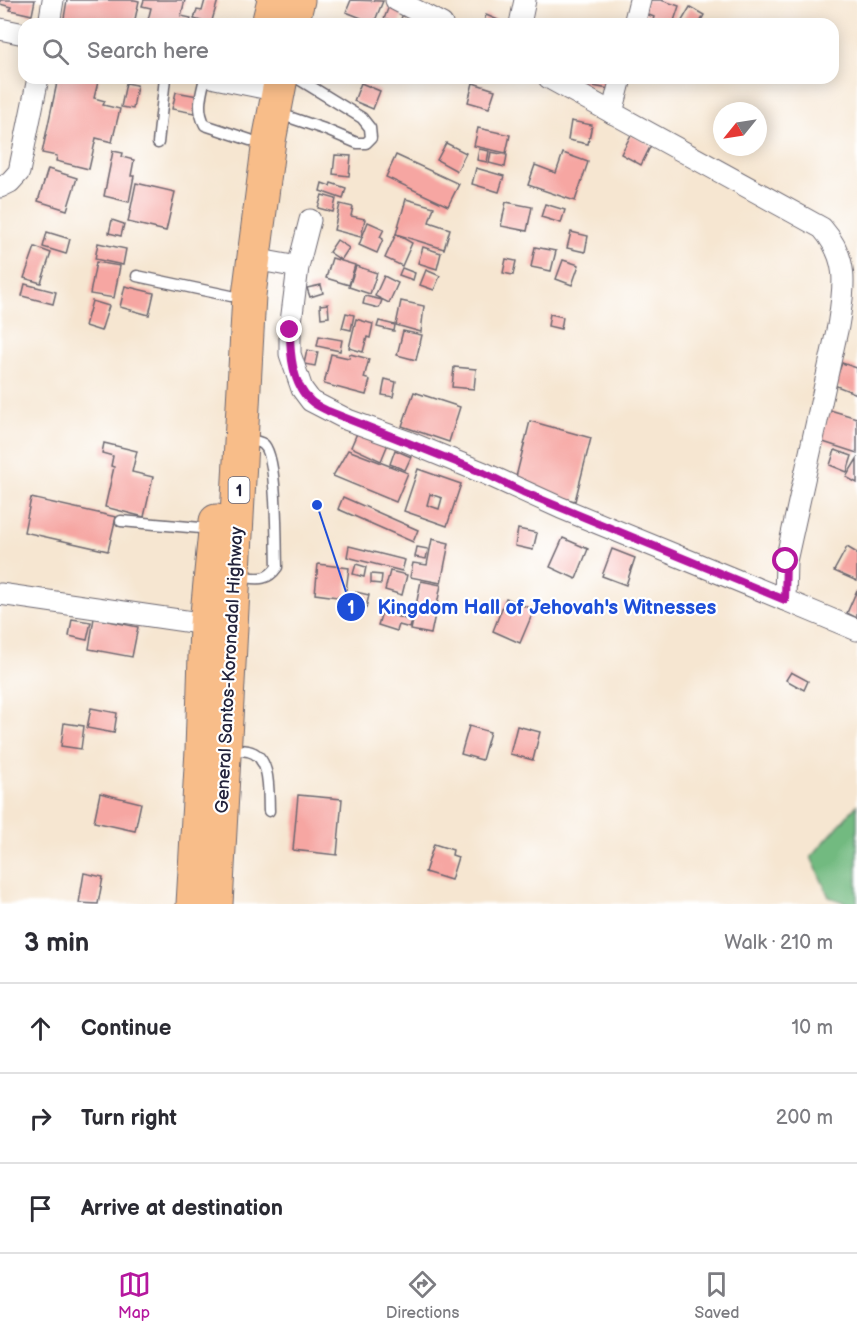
<!DOCTYPE html>
<meta charset="utf-8">
<style>
:root{--surface:#fff;--page:#f7f7f7;--text:#2b2b33;--muted:#7c7c81;--line:#e1e1e2;--accent:#b5179e}
body{margin:0;font-family:"Balsamiq Sans",sans-serif;background:var(--page);color:var(--text)}
.compass{position:absolute;left:713px;top:102px;width:54px;height:54px;border-radius:50%;background:var(--surface);box-shadow:0 3px 15px #0003;rotate:240deg}
.stop{position:absolute;width:18px;height:18px;margin:-14px;border:4px solid #b5179e;border-radius:50%;background:#fff}
.stop.end{background:#b5179e;border-color:#fff;box-shadow:0 2px 6px #0008}
.list{margin:0;padding:0;list-style:none}
h2{display:flex;justify-content:space-between;align-items:center;height:78px;margin:0;padding:0 24px;font-size:26px}
h2 small{font-size:20px;font-weight:400;color:var(--muted)}
.list li{display:grid;grid-template-columns:39px 1fr auto;gap:18px;align-items:center;box-sizing:border-box;height:90px;padding:0 24px;border-top:2px solid var(--line)}
.list b{display:block;font-size:22px;white-space:nowrap}
.list em{font-size:20px;font-style:normal;color:var(--muted)}
.icon{flex:none;width:33px;height:33px;fill:none;stroke:currentColor;stroke-width:2;stroke-linecap:round;stroke-linejoin:round}
.map{position:relative;flex:none;width:857px;height:904px;overflow:hidden}
.search{position:absolute;background:var(--surface);box-shadow:0 3px 15px #0003;left:18px;right:18px;top:18px;height:66px;display:flex;align-items:center;gap:15px;box-sizing:border-box;padding:0 21px;border-radius:18px;color:var(--muted);font-size:22px}
.sheet{height:348px;background:var(--surface)}
nav{display:flex;justify-content:space-around;align-items:center;box-sizing:border-box;height:84px;border-top:2px solid var(--line);background:var(--surface);font-size:16px;color:var(--muted)}
nav a{display:grid;justify-items:center;gap:3px}
nav .on{color:var(--accent)}
.map>svg:first-child{display:block}
.forest{fill:#72ba80;stroke:#4a6e5e;stroke-width:1.5}
.building{fill:#f6a6a2;fill-rule:evenodd}
.lines{fill:none;stroke-linecap:round;stroke-linejoin:round}
.service-casing{stroke:#6c6770;stroke-width:13}
.minor-casing{stroke:#6c6770;stroke-width:23}
.trunk-casing{stroke:#6c6770;stroke-width:35}
.service{stroke:#fff;stroke-width:10}
.minor{stroke:#fff;stroke-width:21}
.trunk{stroke:#f8bd89;stroke-width:33}
.route{stroke:#b5179e;stroke-width:8}
.labels{text-anchor:middle;stroke-width:4.5;stroke-linejoin:round;paint-order:stroke}
.shield{fill:#fff;stroke:#646476;stroke-width:1.5}
.shield-label{font-size:16px;font-weight:bold;fill:#22223b}
.street-label{font-size:18px;fill:#22223b;stroke:#fff}
.leader{fill:none;stroke:#1d4ed8;stroke-width:2}
.callout-dot{fill:#1d4ed8;stroke:#fff;stroke-width:2}
.mark-label{font-size:18px;text-anchor:middle;font-weight:bold;fill:#fff}
.callout-label{font-size:20px;text-anchor:middle;font-weight:bold;fill:#1d4ed8;stroke:#fff;stroke-width:4.5;stroke-linejoin:round;paint-order:stroke}
</style>
<div class="map">
<svg width="857" height="904" viewBox="0 0 857 904">
<rect width="100%" height="100%" fill="#fff"/>
<filter id="ink" filterUnits="userSpaceOnUse"><feTurbulence type="fractalNoise" baseFrequency=".0167" numOctaves="2"/><feDisplacementMap in="SourceGraphic" scale="12" xChannelSelector="R" yChannelSelector="G"/><feConvolveMatrix kernelMatrix="1 2 1 2 8 2 1 2 1" color-interpolation-filters="sRGB"/></filter>
<filter id="wash" filterUnits="userSpaceOnUse"><feTurbulence type="fractalNoise" baseFrequency=".008" numOctaves="4" result="noise"/><feDisplacementMap in="SourceGraphic" scale="24" xChannelSelector="R" yChannelSelector="G"/><feGaussianBlur stdDeviation="1.35" result="paint"/><feColorMatrix in="noise" values="0 0 0 0 0 0 0 0 0 0 0 0 0 0 0 0 0 1.4 0 .05"/><feComposite in="paint" operator="in"/></filter>
<g filter="url(#wash)">
<rect width="100%" height="100%" fill="#f6e6d1"/>
<polygon class="forest" points="857,805 857,904 849,904 829,897 811,857"/>
<g id="blocks">
<g class="building">
<polygon points="0,0 35,0 32,15 10,10 11,7 0,4"/>
<polygon points="67,0 135,0 139,1 134,24 63,24"/>
<polygon points="144,0 185,0 181,16 191,18 190,24 147,24 151,8 142,6"/>
<polygon points="205,0 218,0 211,24 194,19 197,10 202,11"/>
<polygon points="351,0 383,1 374,23 346,12"/>
<polygon points="646,0 661,0 679,6 673,24 652,24 654,17 641,12"/>
<polygon points="389,6 404,11 399,24 384,19"/>
<polygon points="690,7 704,15 699,24 680,24"/>
<polygon points="486,15 498,20 497,24 483,24"/>
<polygon points="58,78 99,78 94,98 105,101 103,105 120,109 112,142 96,138 89,169 56,161 57,156 42,153"/>
<polygon points="573,78 611,78 609,89 572,82"/>
<polygon points="126,83 137,85 133,109 121,107"/>
<polygon points="361,83 380,91 373,109 354,101"/>
<polygon points="473,83 495,90 489,108 468,102"/>
<polygon points="176,92 198,96 194,113 172,109"/>
<polygon points="571,121 592,125 588,144 568,140"/>
<polygon points="478,128 510,135 506,153 474,146"/>
<polygon points="631,135 651,145 641,165 621,154"/>
<polygon points="446,143 466,153 457,171 437,160"/>
<polygon points="479,149 489,151 487,162 477,160"/>
<polygon points="113,151 123,153 122,157 134,160 131,176 134,176 129,202 104,196"/>
<polygon points="491,152 507,155 505,167 489,163"/>
<polygon points="563,153 588,162 575,201 528,185 535,165 556,173"/>
<polygon points="335,155 351,156 349,176 333,174"/>
<polygon points="396,155 459,184 448,206 386,177"/>
<polygon points="476,168 504,176 499,192 472,184"/>
<polygon points="48,169 77,178 67,210 38,201"/>
<polygon points="136,183 175,192 166,231 128,222"/>
<polygon points="322,183 330,186 331,183 346,188 343,199 320,191"/>
<polygon points="322,195 336,199 333,212 318,208"/>
<polygon points="406,199 434,207 429,222 450,229 444,249 396,234"/>
<polygon points="506,202 532,207 527,231 501,226"/>
<polygon points="340,204 353,207 351,216 365,219 361,237 334,230"/>
<polygon points="545,204 565,210 561,223 541,217"/>
<polygon points="112,220 124,224 121,236 109,233"/>
<polygon points="368,222 384,229 380,237 383,239 377,253 359,245"/>
<polygon points="47,232 70,239 66,254 43,247"/>
<polygon points="571,232 588,236 585,252 567,248"/>
<polygon points="396,234 412,243 402,266 385,258"/>
<polygon points="337,240 349,248 341,260 329,252"/>
<polygon points="98,243 126,249 123,265 95,259"/>
<polygon points="35,247 51,253 41,283 24,278"/>
<polygon points="423,247 441,253 437,269 418,263"/>
<polygon points="535,247 556,251 551,271 531,267"/>
<polygon points="332,258 355,265 349,285 326,278"/>
<polygon points="506,259 516,261 513,275 503,273"/>
<polygon points="563,260 579,265 572,285 556,279"/>
<polygon points="96,262 120,266 114,298 90,294"/>
<polygon points="356,266 377,273 370,294 349,287"/>
<polygon points="402,268 415,273 413,280 399,275"/>
<polygon points="426,270 440,276 434,290 420,285"/>
<polygon points="384,276 398,283 389,303 375,296"/>
<polygon points="25,284 56,292 53,304 22,296"/>
<polygon points="321,285 323,293 310,297 307,288"/>
<polygon points="125,286 154,293 149,315 120,307"/>
<polygon points="365,296 382,300 379,308 363,304"/>
<polygon points="92,301 109,306 101,331 85,326"/>
<polygon points="401,301 424,306 421,332 396,325"/>
<polygon points="328,304 329,317 321,318 320,305"/>
<polygon points="346,313 354,315 351,330 342,328"/>
<polygon points="550,314 563,317 561,329 548,326"/>
<polygon points="356,319 373,324 370,338 367,337 363,352 349,348"/>
<polygon points="379,321 395,325 394,331 377,327"/>
<polygon points="403,331 422,335 416,360 397,355"/>
<polygon points="319,336 342,340 340,351 317,346"/>
<polygon points="307,350 318,352 315,366 304,364"/>
<polygon points="331,354 349,358 350,354 369,359 364,378 370,380 366,395 324,384"/>
<polygon points="842,363 857,368 857,394 834,385"/>
<polygon points="454,367 476,369 474,389 452,387"/>
<polygon points="385,379 396,382 393,397 382,395"/>
<polygon points="414,392 460,407 449,442 402,426"/>
<polygon points="830,410 857,418 857,453 820,441"/>
<polygon points="530,421 591,438 575,501 514,485"/>
<polygon points="358,431 388,444 381,461 351,447"/>
<polygon points="104,443 137,451 132,472 153,477 144,517 105,507 114,467 111,466 113,456 102,453"/>
<polygon points="348,450 408,473 396,502 333,476"/>
<polygon points="395,450 411,457 405,470 390,464"/>
<polygon points="835,450 852,456 847,472 830,465"/>
<polygon points="857,459 857,483 846,477"/>
<path d="M418,469L461,484L447,526L404,511ZM430,494L442,498L439,509L427,505Z"/>
<polygon points="343,497 418,530 413,542 338,509"/>
<polygon points="31,498 116,517 108,551 24,532"/>
<polygon points="518,529 537,533 533,550 515,546"/>
<polygon points="563,538 588,549 576,579 550,567"/>
<polygon points="432,539 449,543 441,583 410,577 413,563 427,565"/>
<polygon points="349,546 405,560 402,571 347,557"/>
<polygon points="417,547 428,549 426,559 415,557"/>
<polygon points="847,547 857,553 857,581 834,571"/>
<polygon points="612,549 635,558 626,585 602,576"/>
<polygon points="318,564 349,568 345,598 315,594"/>
<polygon points="356,564 366,567 364,577 353,574"/>
<polygon points="390,571 407,575 402,595 385,590"/>
<polygon points="371,574 382,575 381,584 371,583"/>
<polygon points="421,581 441,585 431,634 411,630"/>
<polygon points="857,590 857,618 847,613"/>
<polygon points="356,592 369,595 366,608 352,605"/>
<polygon points="506,598 534,610 520,643 493,631"/>
<polygon points="382,612 412,621 410,628 399,625 397,631 378,625"/>
<polygon points="94,618 138,627 132,657 89,649"/>
<polygon points="72,619 91,622 87,640 69,636"/>
<polygon points="791,672 808,681 804,690 786,680"/>
<polygon points="91,708 117,713 114,733 87,728"/>
<polygon points="64,723 84,726 81,749 61,746"/>
<polygon points="469,726 490,732 482,760 461,754"/>
<polygon points="517,726 540,732 533,760 510,754"/>
<polygon points="100,793 141,803 135,831 94,822"/>
<polygon points="298,795 342,799 337,855 293,850"/>
<polygon points="434,844 453,850 452,855 458,857 451,880 425,872"/>
<polygon points="84,873 103,877 98,904 79,903"/>
</g>
</g>
</g>
<g filter="url(#ink)">
<use href="#blocks" fill-opacity="0" stroke="#6c6770" stroke-width="1.5"/>
<g class="lines">
<defs>
<g id="service">
<path d="M205,78C201,95 196,109 205,125L250,140"/>
<polyline points="277,113 324,129 357,143 366,143 371,138 370,128 362,118 297,78"/>
<polyline points="158,143 165,78"/>
<polyline points="137,276 231,296"/>
<polyline points="121,521 212,529"/>
<path d="M236,576C254,577 265,584 277,567C276,546 278,454 263,444C259,441 250,440 245,439"/>
<path d="M229,750C235,750 242,750 248,751C272,756 268,793 269,811"/>
</g>
<g id="minor">
<polyline points="396,0 442,24"/>
<polyline points="49,24 53,0"/>
<polyline points="520,24 525,0"/>
<polyline points="634,24 640,0"/>
<polyline points="0,29 24,34"/>
<polyline points="215,78 279,91"/>
<path d="M549,78L822,228C850,260 844,288 838,326L786,561L785,600L857,630"/>
<polyline points="612,113 621,78"/>
<polyline points="0,187 10,182 19,172 38,78"/>
<polyline points="254,259 298,267 290,330 290,354 302,389 311,401 348,420 406,441 484,473 561,508 785,600"/>
<polyline points="298,267 310,220"/>
<polyline points="0,594 206,624"/>
</g>
<g id="trunk">
<polyline points="268,24 274,0"/>
<polyline points="292,24 298,0"/>
<polyline points="193,904 202,750 206,624 216,521"/>
<polyline points="216,904 249,295 269,141 281,78"/>
</g>
</defs>
<use href="#service" class="service-casing"/>
<use href="#minor" class="minor-casing"/>
<use href="#trunk" class="trunk-casing"/>
<use href="#service" class="service"/>
<use href="#minor" class="minor"/>
<use href="#trunk" class="trunk"/>
</g>
</g>
<g class="lines" filter="url(#ink)">
<path class="route" d="M290,330C290,353 292,385 311,401C315,405 322,408 328,411L484,473L523,492L785,600L786,561"/>
</g>
<g class="labels">
<rect class="shield" x="228.5" y="477" width="21" height="26" rx="4.5"/>
<g class="shield-label">
<text x="239" y="496">1</text>
</g>
<g class="street-label">
<text transform="translate(229 670) rotate(-87)" y="6">General Santos-Koronadal Highway</text>
</g>
</g>
<path class="leader" d="M317 505L351 607"/>
<g class="callout-dot">
<circle cx="317" cy="505" r="6"/>
<circle cx="351" cy="607" r="15"/>
</g>
<g class="mark-label">
<text x="351" y="614">1</text>
</g>
<g class="callout-label">
<text x="547" y="614">Kingdom Hall of Jehovah's Witnesses</text>
</g>
</svg>
<svg class="compass" viewBox="-18 -18 36 36"><path d="M0-13l5 13h-10z" fill="#e53935"/><path d="M0 13l5-13h-10z" fill="#7c7c81"/></svg>
<div class="stop" style="left:786px;top:561px"></div>
<div class="stop end" style="left:290px;top:330px"></div>
<div class="search"><svg class="icon" aria-label="search" viewBox="0 0 24 24"><circle cx="10" cy="10" r="6"/><path d="M15 15l6 6"/></svg>Search here</div>
</div>
<section class="sheet">
<h2>3 min<small>Walk · 210 m</small></h2>
<ul class="list">
<li><svg class="icon" aria-label="ahead" viewBox="0 0 24 24"><path d="M12 20V5M6 11l6-6 6 6"/></svg><div><b>Continue</b></div><em>10 m</em></li>
<li><svg class="icon" aria-label="right" viewBox="0 0 24 24"><path d="M7 20v-9h11M14 6l5 5-5 5"/></svg><div><b>Turn right</b></div><em>200 m</em></li>
<li><svg class="icon" aria-label="arrive" viewBox="0 0 24 24"><path d="M6 21V4h12l-3 4 3 4H6"/></svg><div><b>Arrive at destination</b></div></li>
</ul>
</section>
<nav>
<a class="on"><svg class="icon" aria-label="map" viewBox="0 0 24 24"><path d="M3 6l6-2 6 2 6-2v14l-6 2-6-2-6 2zM9 4v14M15 6v14"/></svg>Map</a>
<a><svg class="icon" aria-label="directions" viewBox="0 0 24 24"><path d="M12 3l9 9-9 9-9-9zM9 14v-3h6M13 9l2 2-2 2"/></svg>Directions</a>
<a><svg class="icon" aria-label="saved" viewBox="0 0 24 24"><path d="M7 4h10v16l-5-4-5 4z"/></svg>Saved</a>
</nav>
